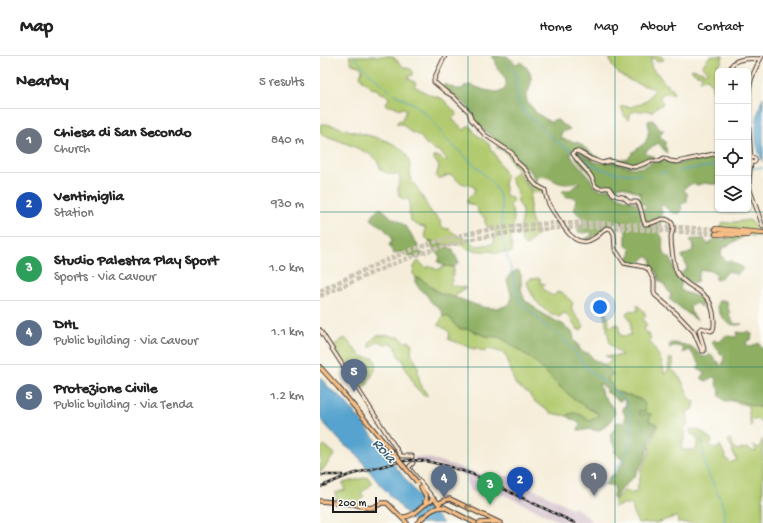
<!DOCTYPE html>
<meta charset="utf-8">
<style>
:root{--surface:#fff;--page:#f2f2f2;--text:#222;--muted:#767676;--line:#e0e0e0;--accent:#0b8043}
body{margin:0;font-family:"Gochi Hand",sans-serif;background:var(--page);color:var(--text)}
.controls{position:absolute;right:12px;top:12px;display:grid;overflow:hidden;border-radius:6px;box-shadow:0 1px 3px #0004}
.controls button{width:36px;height:36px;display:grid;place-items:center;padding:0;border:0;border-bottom:1px solid var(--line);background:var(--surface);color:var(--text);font:20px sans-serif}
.scale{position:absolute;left:12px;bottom:10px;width:45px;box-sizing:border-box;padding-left:4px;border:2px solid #1c1c1c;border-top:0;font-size:11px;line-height:14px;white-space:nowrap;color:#1c1c1c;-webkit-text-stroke:3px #fdfcf7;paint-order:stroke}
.you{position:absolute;left:280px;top:251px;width:14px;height:14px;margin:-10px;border:3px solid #fff;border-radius:50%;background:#1a73e8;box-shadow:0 0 0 6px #1a73e833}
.badge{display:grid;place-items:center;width:26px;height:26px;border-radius:50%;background:var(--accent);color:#fff;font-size:13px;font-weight:700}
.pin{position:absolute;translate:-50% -33px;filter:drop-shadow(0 1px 2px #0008)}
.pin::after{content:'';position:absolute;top:21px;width:14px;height:12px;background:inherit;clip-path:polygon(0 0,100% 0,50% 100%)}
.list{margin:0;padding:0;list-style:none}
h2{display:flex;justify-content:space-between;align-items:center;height:52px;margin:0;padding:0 16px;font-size:17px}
h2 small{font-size:13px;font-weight:400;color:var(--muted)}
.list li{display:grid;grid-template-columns:26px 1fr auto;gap:12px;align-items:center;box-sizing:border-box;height:64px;padding:0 16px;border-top:1px solid var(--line)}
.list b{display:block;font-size:15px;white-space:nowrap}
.list p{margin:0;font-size:13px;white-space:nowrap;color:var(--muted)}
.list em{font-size:13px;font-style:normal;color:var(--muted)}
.icon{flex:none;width:22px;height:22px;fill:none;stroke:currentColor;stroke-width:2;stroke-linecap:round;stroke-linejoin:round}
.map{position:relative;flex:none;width:443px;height:467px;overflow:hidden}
header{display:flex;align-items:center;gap:24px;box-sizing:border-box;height:56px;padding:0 20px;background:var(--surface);border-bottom:1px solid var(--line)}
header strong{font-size:19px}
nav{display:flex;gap:22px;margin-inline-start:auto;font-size:14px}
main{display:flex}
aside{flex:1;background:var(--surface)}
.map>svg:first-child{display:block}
.industrial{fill:#d1bdca}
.green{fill:#b3cb70;stroke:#687446}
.forest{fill:#8eaf62;stroke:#55663f}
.water{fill:#55a3ce;stroke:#386075}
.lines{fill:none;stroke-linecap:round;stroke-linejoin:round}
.stream{stroke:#55a3ce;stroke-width:1}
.motorway-tunnel{stroke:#cac3b3;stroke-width:4.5;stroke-dasharray:4.5 2;stroke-linecap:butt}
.secondary-casing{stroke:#3d3b38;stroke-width:5}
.primary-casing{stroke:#3d3b38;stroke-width:5.5}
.motorway-casing{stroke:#3d3b38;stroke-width:6}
.secondary{stroke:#fbe5cf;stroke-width:3}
.primary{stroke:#f6be86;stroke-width:3.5}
.motorway{stroke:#f6be86;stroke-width:4.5}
.rail-casing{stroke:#1c1c1c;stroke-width:2.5}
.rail{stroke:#fdfcf7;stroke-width:1;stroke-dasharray:3;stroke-linecap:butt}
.primary-bridge-casing{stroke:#3d3b38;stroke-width:5.5;stroke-linecap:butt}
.primary-bridge{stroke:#f6be86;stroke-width:3.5}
.oneway{stroke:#896d51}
.grid{fill:none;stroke:#0f766e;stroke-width:1;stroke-opacity:0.55}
.labels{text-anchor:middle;stroke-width:3;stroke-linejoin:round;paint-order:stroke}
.water-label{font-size:15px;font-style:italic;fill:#386075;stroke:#fdfcf7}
</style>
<header>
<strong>Map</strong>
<nav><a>Home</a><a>Map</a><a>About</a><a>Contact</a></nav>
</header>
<main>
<aside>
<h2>Nearby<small>5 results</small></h2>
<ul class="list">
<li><span class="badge" style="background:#6b7280">1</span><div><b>Chiesa di San Secondo</b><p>Church</p></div><em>840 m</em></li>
<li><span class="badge" style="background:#1a4fb4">2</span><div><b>Ventimiglia</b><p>Station</p></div><em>930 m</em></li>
<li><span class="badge" style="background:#2e9e5b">3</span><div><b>Studio Palestra Play Sport</b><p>Sports · Via Cavour</p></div><em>1.0 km</em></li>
<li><span class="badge" style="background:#5c6f8a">4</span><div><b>DHL</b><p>Public building · Via Cavour</p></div><em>1.1 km</em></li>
<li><span class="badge" style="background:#5c6f8a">5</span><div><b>Protezione Civile</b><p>Public building · Via Tenda</p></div><em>1.2 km</em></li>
</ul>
</aside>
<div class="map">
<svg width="443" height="467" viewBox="0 0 443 467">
<rect width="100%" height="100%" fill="#fdfcf7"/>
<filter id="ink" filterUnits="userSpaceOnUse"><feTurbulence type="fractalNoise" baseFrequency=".025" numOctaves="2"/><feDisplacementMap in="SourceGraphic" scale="8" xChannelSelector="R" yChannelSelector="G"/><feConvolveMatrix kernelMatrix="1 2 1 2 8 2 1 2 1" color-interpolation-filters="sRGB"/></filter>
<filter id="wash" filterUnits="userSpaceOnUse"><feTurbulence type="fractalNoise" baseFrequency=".012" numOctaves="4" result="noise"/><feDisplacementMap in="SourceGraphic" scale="16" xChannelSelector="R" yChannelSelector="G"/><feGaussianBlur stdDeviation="0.9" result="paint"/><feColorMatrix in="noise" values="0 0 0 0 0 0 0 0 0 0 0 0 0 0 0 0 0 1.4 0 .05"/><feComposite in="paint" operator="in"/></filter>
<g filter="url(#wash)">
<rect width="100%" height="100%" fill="#f5edd9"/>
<polygon class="industrial" points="94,401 108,402 129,408 145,413 166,420 176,422 177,420 192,420 198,421 199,422 198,427 218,435 254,453 255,451 266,459 272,467 243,467 178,436 169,431 166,435 160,438 151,435 149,432 146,426 148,421 135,415 135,414 125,411 107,407 95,406"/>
<g class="green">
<path d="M29,0H72L84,11L91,13L93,16V19L89,20L88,22L96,27L94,30L108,38L123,43L137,58L132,63L144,74L149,69L156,78L169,88L171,94L173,95L185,118L186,121L184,128L185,132V138L194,144L190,149L194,160L193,176L191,182L192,192V196L189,197C185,195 182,197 177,197C171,196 176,196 170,195C162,195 148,196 142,189L133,188L127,189L129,191L108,184L105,181V171C84,168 91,158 89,142L84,144L79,140L78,131L80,123L78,118H70L61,114C60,111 59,108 57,105C51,95 16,84 4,79L0,76V71L1,68C14,68 20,72 31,75C46,79 80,85 87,100C91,107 90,116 91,124C100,134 105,148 113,159H115L121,166L120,168L123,172L129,173L137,180L146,182L152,188L157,190L173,188L176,177L172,171L168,172L165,166V162L158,157V153L155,150L147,147C147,139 150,141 154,136L155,132C150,128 145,129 140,126C136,125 134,119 130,119C126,119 122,123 118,122L116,121L119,110L113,102L117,100L125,105L127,104L126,102L119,95L113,93L106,88L100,80L89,75L84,69L81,68H77V66L83,63V61L86,57V54L84,52L80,53L74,50H68L65,48L69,43L68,41L65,38L60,37L56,33L51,32L47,28L44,26L40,20L42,15V13L39,10L32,8Z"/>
<path d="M294,0H341L344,4L336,5L335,3L331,2V11C332,13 334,14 335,15C341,21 344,29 352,32L354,38L345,37L340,40V43L343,46V48L335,52L332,56H330L327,54C318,57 311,51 308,64C304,62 303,55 301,51L303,50L310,51L321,48L329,42L331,38L335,34L333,32C319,29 290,19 290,2Z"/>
<path d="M390,0H403L401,7L398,8V10L401,15H398V35L394,36L392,32V29L388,25V23L386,22L381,25L380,23L382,21V19L376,18L371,14L372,13C376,15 381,14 385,17L387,16V14L382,10Z"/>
<polygon points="176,91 182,91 191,98 205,114 209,122 224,135 222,137 213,136 199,114 193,108 186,96"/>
<path d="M197,115L212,137C209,141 211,144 210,150C209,162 213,167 218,178C215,182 210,185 208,189L205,190L202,187L200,175L202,165V153L198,146L197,136L190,122Z"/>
<polygon points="429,164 432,166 441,180 430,180 430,176 426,173 419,173 399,171 404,166 408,167"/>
<path d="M98,205L106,212L110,210L117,214L125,210L134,211L132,225L130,228C135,232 140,229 146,232L136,238L135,242L120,237L111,230L99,222H96L93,217L94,211Z"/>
<path d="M220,222V227L225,228L222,232L229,238L234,240L237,236H242L253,247L251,253L264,270L261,274H258L257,272L247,258L244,257L239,261L234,259L233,260C231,258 228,256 225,254C216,247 210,237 207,226L210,223Z"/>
<path d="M317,249C321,252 325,256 326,260L323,263L327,270L324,272L325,275H324L326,277H328L331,282L329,284C335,294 343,304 344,316L345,318C349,315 348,313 348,309L349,310V303H353V311L350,312C355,315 357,320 361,323L371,345L375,346L373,354H368L367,360L369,368L365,371V380L361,394H372L374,395C378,390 379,386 376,380L371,378L370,375V373C374,373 380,374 383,376C386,379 386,381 390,382L392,385L390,389L392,392L398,393V391L400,389L407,404H408L410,407L417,404L412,395L413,394L411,390L408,385L409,383H411L413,390L416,394L427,392L430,394L436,396V394L433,389L439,392L443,383V467H358L357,460L336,467H318L314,459L312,448H300V450L294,451C294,443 299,439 305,434L309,436L315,437C318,432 321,419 321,413L324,410L326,403L329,398L330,390L338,369L330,366L329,363L331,358L328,357L320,359L319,355H324L320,343L295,335L288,324L289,319H291L288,312L283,309V308H286L292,305L290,302L285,300H296L302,299L292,290L290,288L283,253C287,257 289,264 289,270L290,271L298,268L300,279L304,280L311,279C310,268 314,267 306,258C308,253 313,255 318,255V254Z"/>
<path d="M123,260H129L138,272L142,273H148L166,280L179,281L186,285L214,305L237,328L253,342L263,349L277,357L279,360C275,361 273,363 270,365L261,359L249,358L247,360L231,357L214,345L211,342L210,339L208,337L196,329C194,324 191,319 191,314C188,310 188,308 188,304C187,302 185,299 184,297C179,296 174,294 168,293L165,296L156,292L154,293L128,283C133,275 124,272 118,269Z"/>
<path d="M57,279L62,280L68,279L74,281H80L85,286L90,285L92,287L91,296L93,301L98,310V317L100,327L107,339V340H105L94,330L92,324L84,309L83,304L78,300L76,293V290L70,287L65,288C56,283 57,286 50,292L49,287Z"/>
<path d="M25,282L42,301L54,302C57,307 56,310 55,315H54L51,322L48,325L49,327L41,334L13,290L18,287V286Z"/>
<polygon points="414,343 422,345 434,350 443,352 442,356 443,358 443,369 437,363 431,365 431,370 428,351 427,349 422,348 412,345"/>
<polygon points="4,389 15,398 1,416 0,416 0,394"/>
<polygon points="48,421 52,428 41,437 44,441 38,447 17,445 15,437 25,434 23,427"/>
</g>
<g class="forest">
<path d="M172,0H187L196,8L201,6C214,17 213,26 206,40L207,46L214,53L215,56L230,66H232L233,64C238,63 239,65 241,68C243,69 246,70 248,71L250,73L241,77V81L242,83L259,87L274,99L278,101L280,103H272L254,94L251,98V100L256,106L270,122L275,132L281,134L288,132C296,140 306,144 317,147L326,169L341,164C338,173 338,175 343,183L342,185L343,188L342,192L345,199L351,203L355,216V220L361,224L362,226L360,233C364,237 377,241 383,241L384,243L381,251L376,247L372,249L370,252L371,256L377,264L371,260L357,249L349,243L351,239L343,227L339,225C339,219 337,215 332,212L331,211L332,204L327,200C323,202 322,207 318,209L308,207L311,194L310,192L306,190V175L302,167C296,165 294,167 290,171L288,170L283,173L279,178L267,184L265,183L271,180L272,178L271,176L263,177L258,176V174L261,168L264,165C259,156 251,158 256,144L253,141H245L242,136L244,134H250L259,128V126C254,128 242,129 237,126C230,123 226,119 218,121L216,125H214L212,117L199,106L191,95L175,84L153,64L148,51L143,46L125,34L122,31L125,28C132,31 137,35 144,32V30L151,29L164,34L176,36L183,35C185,32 187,28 186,25C185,17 175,17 176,5Z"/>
<path d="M332,64L335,66L340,74H344L341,77L340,81L345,85L346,87L344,88L346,92L347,97C345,96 340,89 339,87C334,89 329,93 325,96L328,99L334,100L335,103C329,105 323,109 316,109C307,110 295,106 286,105C293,99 301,105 308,103L313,96L322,89H323C329,83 329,73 328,65Z"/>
<path d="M257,97L275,106L290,107L314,112L324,111L333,106H339L343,104L356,108L398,99V128H391L384,127L378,129L372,128L365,131L364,135L367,137V146L365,147L361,148L362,154L360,157C352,160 348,152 341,148L340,149L342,157L341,160L328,166H326L323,153L326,150L325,148H321L319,144V142L321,140L320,137L302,130L298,131L294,133L291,130L278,131C275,127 275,122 272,119C266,112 258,107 255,98Z"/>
<path d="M61,152L72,162L79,165L88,173L98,190L99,196L104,198L99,202L89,201C84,196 81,195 74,198L69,189L72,185C71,175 58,169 51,163L55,156Z"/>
<path d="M411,180H425L402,193C400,199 402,201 406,205H410L422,211L423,213L419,216L417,219L410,215C404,217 401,223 396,224L395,223L397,219L396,217C391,216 386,212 380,215L378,221L377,226C371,228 367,222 361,221V217L367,213L365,206L362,201V199L368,198L373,194L372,187L369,186L370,184L373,183H383V181L388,189C393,182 396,181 404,184Z"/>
<polygon points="108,184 125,189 132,193 139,207 136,208 134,211 125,210 118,206 120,201 118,198 113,193"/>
<path d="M197,214L199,215L201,219V232L202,237L205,245L211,248L217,254L224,259L244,269L247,273L252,276L253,278L254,284L257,287L261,295L265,297H269C272,303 276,305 283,308L284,311L288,312L293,317V319H289L288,324L294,333L297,336L322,344L324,346L326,355H319L320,359C323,358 327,357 331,358L329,365L330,366L337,368L330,384L327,396L322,409L318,414L314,421L310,424L299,436L294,444C291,439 295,435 294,430L292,429L287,430L285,429L288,425L289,421L294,419L304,405L298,400L294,395L296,392L293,388L290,379L295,372L297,366L304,367L305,366V359L302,353L303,351H305L306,347L303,343L300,345C295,343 292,339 287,336H285L288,334L281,328H279L282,338L293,352L295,356L294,359L290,366L286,370L278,375L270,373L259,375L258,373L260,369L257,366L247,360L249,358C258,355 262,360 270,365L279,360L277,357L263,349L253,342L237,328L214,305L186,285L179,281L166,280L148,273H142L138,272L129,261L123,260L122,256L118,251L111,246L106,238L101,235L95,226V224L96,222C106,224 111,233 119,237C126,240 133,241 140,243C154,248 167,255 182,251C184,250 188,250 190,247C194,241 188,231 187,223L190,218Z"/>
<path d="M401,244L407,245L408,252L410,257L409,259L414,268H422C408,272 402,263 397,251L398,246Z"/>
<path d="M429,275L432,278L431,284H428L426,287L428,290L432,291L434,289L439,287L443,294V358L442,356L443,352L442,351L434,350L416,344L405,345L399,340L400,334L396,328L397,324L396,322L392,321L387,325L382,323V321L385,317L378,313V311L380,309L370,294L363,297V293L364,292L357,290H353L350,292L349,290L351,287C358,287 367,289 374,293C379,296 379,301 387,301L389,299H392L396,305L399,306V308L400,310L403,308L404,299L402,298H400L399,294C396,292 395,289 392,286L394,284L398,286L403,283L406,279L408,280L415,281L417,279V276L424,277Z"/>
</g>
<g class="water">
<path d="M443,41V106C432,87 435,61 443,41Z"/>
<polygon points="0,321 11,334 21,341 29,350 69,400 76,411 91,430 98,440 123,467 95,467 57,425 37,399 23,388 0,363"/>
</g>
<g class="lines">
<g class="stream">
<polyline points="33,0 48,16 72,37 96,49 109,61 117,71 128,85 159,113 173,128 180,140 182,151 182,183 185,195 191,212 199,244 226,270 248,287 266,311 273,318 285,327 295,336 306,345 309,354 312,376 308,394 302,405 296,412 291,421 287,426 274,434 271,441"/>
<polyline points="188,8 195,17 198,46 205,57 237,86 253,96"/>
<path d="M255,98C265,104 277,113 289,115C299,118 310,118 321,118"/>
<polyline points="432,112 443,112"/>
<polyline points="358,115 398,109"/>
<polyline points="341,117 346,116"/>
<polyline points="380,381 382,386 386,413 401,444 405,461 404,467"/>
</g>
</g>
</g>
<g filter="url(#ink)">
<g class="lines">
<g class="motorway-tunnel">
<path d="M0,235C33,219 66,203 100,191C138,178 180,170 220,168C278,164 337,171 396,173"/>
<path d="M0,240C41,222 82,202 125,190C175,176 226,171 279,171L396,178"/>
</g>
<defs>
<g id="secondary">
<path d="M125,0L115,21L114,24V26L126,36L133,40L149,56L151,63L157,70L165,79L192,97L196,105L206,114L211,123L216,129L225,134C226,147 233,155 240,165C242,167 243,171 245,173C259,192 271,188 286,172L291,173L294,178L295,193L304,207L324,211L328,213L334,225V237L335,239L357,258L374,276L382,295H384C384,288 380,281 379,274L382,272L391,275L393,274C395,269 394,262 393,256C392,252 391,248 389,245C382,233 364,230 357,217C353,208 351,189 351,180C352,177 353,174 353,171C353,169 353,168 351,166C342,158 335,169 325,168C321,161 323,152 317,146H309L303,141L297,140L293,138L289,132C284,131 281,134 277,131C273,129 274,124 271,120C266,112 258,106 253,98L254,96L256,95L259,96L271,103L282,107L290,105L314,111L318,110L331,105H339L344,102L350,105L357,106L398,97"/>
<path d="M411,15C411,13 411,10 412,9C416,2 433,2 440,3"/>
<circle cx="433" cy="104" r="2.5"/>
<path d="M431,103C430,79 425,52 430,29C432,18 437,9 442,0"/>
<polyline points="431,105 429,125 430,134 443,171"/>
<polyline points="0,274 81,400 92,400 92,401"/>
<polyline points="93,407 89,411 89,412 113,442"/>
</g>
<g id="primary">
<polyline points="0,311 18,331"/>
<path d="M101,431C103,437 109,440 105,446"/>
<polyline points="0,445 34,448 49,452 54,451 62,447 67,447 87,467"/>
<polyline points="111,445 112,443 114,443 118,447 119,449"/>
<path d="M118,447C123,447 125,442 130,443L180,467"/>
<path d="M82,461C94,462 101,449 111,445"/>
<path d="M97,467C105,460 113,450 124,451L155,467"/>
<polyline points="159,467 176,466"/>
</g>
<g id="motorway">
<polyline points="396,173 443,177"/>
<polyline points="396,178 428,179"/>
</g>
</defs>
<use href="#secondary" class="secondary-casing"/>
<use href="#primary" class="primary-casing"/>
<use href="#motorway" class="motorway-casing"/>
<use href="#secondary" class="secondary"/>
<use href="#primary" class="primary"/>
<use href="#motorway" class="motorway"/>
<defs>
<g id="rail">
<polyline points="0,419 22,419"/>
<polyline points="0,431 29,419 78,406 91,404 106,405 127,410 152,418 255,467"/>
</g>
</defs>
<use href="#rail" class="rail-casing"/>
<use href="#rail" class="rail"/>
<defs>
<polyline id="primary-bridge" points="18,331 97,426"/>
</defs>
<use href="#primary-bridge" class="primary-bridge-casing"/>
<use href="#primary-bridge" class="primary-bridge"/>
</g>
<defs><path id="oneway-chevron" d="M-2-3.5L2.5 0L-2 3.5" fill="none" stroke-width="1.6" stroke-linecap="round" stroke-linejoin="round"/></defs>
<use class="oneway" href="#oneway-chevron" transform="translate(148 451) rotate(-154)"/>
</g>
<path class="grid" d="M148,0V467M295,0V467M0,156H443M0,311H443"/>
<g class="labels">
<g class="water-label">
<text transform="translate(65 394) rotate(48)" y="5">Roia</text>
</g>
</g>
</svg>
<div class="controls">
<button>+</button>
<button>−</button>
<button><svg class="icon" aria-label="locate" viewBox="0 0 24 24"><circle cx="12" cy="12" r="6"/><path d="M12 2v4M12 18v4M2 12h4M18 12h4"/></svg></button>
<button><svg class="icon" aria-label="layers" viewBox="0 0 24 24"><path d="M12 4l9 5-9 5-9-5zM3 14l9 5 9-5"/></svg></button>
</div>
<div class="scale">200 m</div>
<div class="you"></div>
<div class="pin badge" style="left:274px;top:440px;background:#6b7280">1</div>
<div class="pin badge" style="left:200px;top:444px;background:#1a4fb4">2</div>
<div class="pin badge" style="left:170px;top:449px;background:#2e9e5b">3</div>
<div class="pin badge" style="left:124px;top:442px;background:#5c6f8a">4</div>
<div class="pin badge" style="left:34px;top:336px;background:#5c6f8a">5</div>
</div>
</main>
